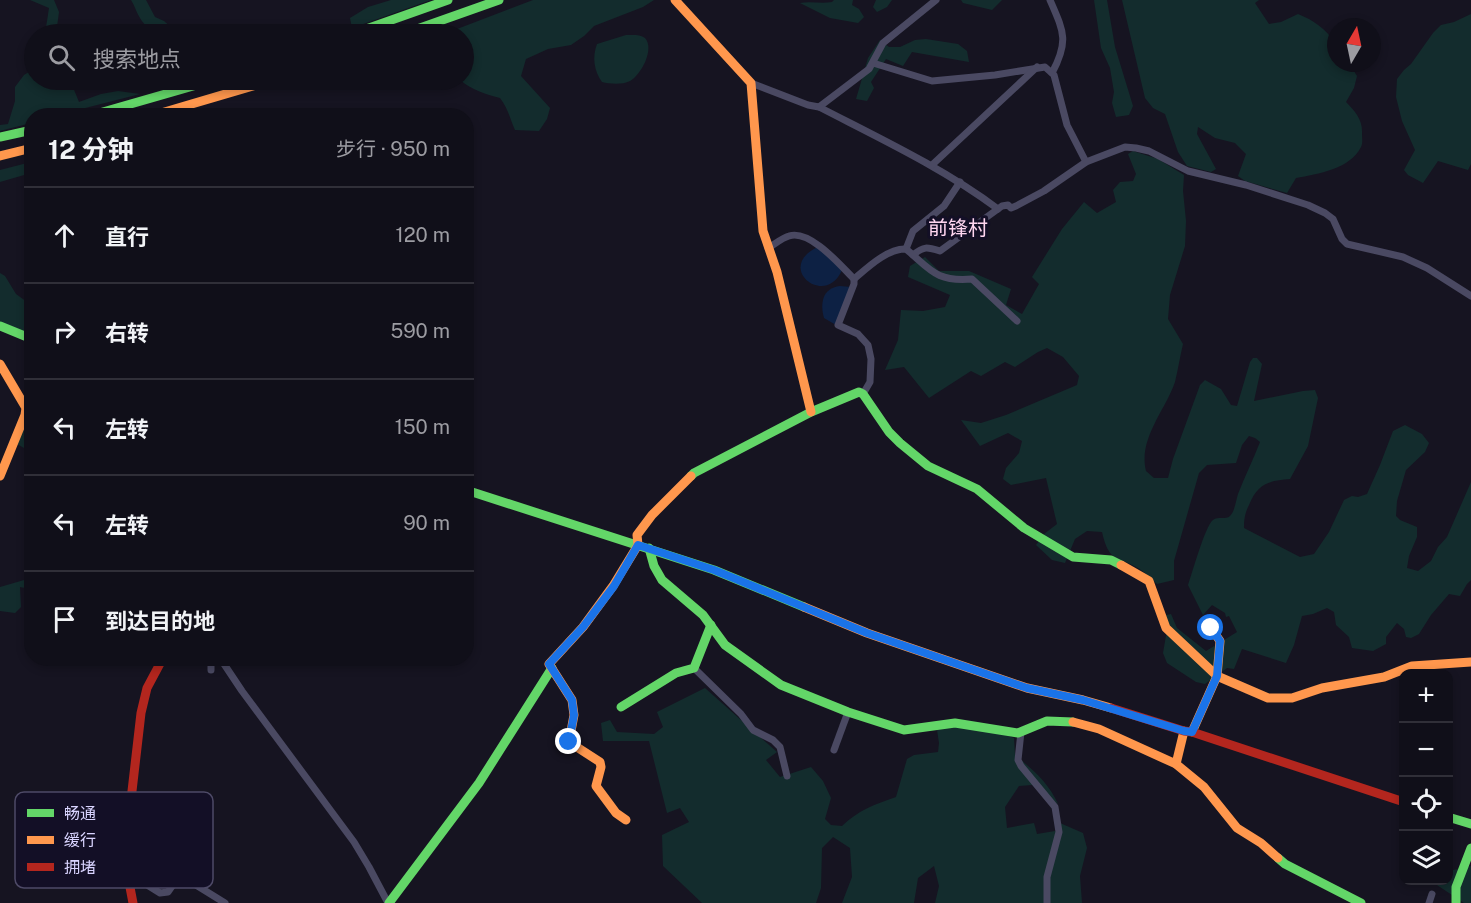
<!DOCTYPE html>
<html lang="zh">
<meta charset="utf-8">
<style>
:root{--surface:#100f19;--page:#191822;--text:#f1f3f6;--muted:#9c9ca2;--line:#302f38}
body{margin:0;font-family:"Public Sans","Noto Sans SC",sans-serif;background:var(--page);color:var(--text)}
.controls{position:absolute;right:18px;bottom:18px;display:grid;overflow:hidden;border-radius:12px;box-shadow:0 3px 9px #0003}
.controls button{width:54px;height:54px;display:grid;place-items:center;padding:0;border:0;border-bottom:2px solid var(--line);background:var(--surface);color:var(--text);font:30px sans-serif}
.compass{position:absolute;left:1327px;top:18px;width:54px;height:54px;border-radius:50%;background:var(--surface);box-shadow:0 3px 9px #0003;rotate:9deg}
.stop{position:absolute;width:18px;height:18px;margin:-14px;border:4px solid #1a73e8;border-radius:50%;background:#fff}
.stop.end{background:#1a73e8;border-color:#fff;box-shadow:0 2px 6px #0008}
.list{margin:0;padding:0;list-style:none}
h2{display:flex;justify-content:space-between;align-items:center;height:78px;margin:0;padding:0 24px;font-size:26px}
h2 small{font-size:20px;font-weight:400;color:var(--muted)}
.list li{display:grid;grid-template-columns:39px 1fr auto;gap:18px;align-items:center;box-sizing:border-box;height:96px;padding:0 24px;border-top:2px solid var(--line)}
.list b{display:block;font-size:22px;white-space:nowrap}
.list em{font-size:20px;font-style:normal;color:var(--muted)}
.icon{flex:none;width:33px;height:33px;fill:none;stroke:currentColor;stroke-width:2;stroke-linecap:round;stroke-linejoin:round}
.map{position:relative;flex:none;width:1471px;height:903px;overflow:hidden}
.search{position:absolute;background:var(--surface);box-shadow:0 3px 9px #0003;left:24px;top:24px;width:450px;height:66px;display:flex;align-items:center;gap:15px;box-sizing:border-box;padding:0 21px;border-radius:33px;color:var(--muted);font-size:22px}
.panel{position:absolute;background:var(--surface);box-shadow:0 3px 9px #0003;left:24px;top:108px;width:450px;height:558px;border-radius:24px}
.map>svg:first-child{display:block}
.green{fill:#132c2d}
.water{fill:#0d2144}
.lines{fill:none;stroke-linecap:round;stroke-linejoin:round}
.street{stroke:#4a4962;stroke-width:7}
.fast{stroke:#63d668;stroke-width:9}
.slow{stroke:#ff974d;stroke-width:9}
.jam{stroke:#b3261e;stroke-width:9}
.route{stroke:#1a73e8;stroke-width:8}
.labels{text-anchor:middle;stroke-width:6;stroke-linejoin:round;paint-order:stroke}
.quarter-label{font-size:20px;fill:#ffd6f0;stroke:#130f26}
.key{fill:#130f26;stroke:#4e4a67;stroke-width:1.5}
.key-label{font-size:16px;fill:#d9d4ff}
</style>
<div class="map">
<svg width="1471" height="903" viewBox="0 0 1471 903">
<rect width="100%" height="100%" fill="#161421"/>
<g class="green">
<polygon points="30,0 54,0 59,12 56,34 45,34 49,8"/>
<path d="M131,0H146L155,17L164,21L174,30L175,34H151C149,27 144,25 140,18C136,12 135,6 131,0Z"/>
<polygon points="391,0 431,0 352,28 350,18 368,7"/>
<path d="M533,0H654L643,7L594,26L584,36L571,45L548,49L526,59L521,76L550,108L547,119L539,131L515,130C510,119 508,108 500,98C485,94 472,90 460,80H464V34H444Z"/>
<path d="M834,0H853L852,5L859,9L864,17L858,23L830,18L800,3C811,1 821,4 832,2Z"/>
<polygon points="876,0 892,0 887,7 877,12 873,7"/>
<polygon points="961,0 1002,0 992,10 963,3"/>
<polygon points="1094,0 1107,0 1115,47 1133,106 1129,115 1116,117 1112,103 1114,92 1110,68 1101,48"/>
<path d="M1122,0H1259L1255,3L1269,24L1281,22L1298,14C1313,20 1327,29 1335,44C1337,49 1336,57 1336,63H1349L1357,76L1354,88L1346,102C1355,111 1363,120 1362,134C1362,138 1363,143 1361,147C1350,169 1318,174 1296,178L1287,193L1245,181L1238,176L1246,154L1235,143L1215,138L1198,127L1197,134L1216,169L1211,172L1187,166L1178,152L1165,114L1153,108L1145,98Z"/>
<polygon points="1471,14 1471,164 1468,170 1438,161 1423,183 1408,175 1404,170 1415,150 1402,121 1396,97 1397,79 1404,70 1411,64 1433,33 1441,25 1454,22"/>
<polygon points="338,26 344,29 345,31 334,34 309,34"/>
<path d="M626,35C632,35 640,34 645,38C655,49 641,75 630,81C622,85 610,84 602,82C594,71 592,57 597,44Z"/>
<polygon points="926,39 958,44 967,51 969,62 912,52 903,66 886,59 871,82 874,88 867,101 856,99 868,58 880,40 889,47 900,47 915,40"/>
<polygon points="34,64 34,80 70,80 79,102 101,94 118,91 140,94 58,115 32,116 31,123 0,131 0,125 8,124 15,101 15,87 24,75 29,72"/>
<path d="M1133,151L1158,159L1184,175L1183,191L1186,221L1185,246L1170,295L1168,319L1183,344C1180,357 1178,369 1175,382C1165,411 1138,439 1146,471L1154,478H1168L1173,459L1200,385L1205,380L1221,389L1231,405L1237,406L1250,362L1253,358H1257L1262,364L1254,401L1303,391L1315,390L1318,398L1308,446L1290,479C1268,481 1258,483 1249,505C1245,513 1244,519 1244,528L1300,557L1314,554L1329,532L1344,500L1352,496L1358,497L1367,494L1380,465L1393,431L1405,425L1422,434L1429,443L1425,452L1406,470L1397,501L1396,516L1400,520L1417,527V537L1409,556L1407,568L1418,571L1431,561L1438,547L1447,537L1471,482V580L1467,584L1460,596L1449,594L1431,615L1419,634L1411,638L1406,637L1404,629L1397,623L1386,637V644L1373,651L1352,648L1349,637L1336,625L1334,612L1327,608L1313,614L1302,616L1294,645L1286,663L1242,649L1234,669L1227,668L1205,684L1196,682L1167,663L1163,653L1168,624L1166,615L1171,614L1177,628L1206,651L1237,632L1229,616L1226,617L1225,613L1212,605L1203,615L1188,585C1192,574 1205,526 1213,520C1218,516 1226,520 1230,516C1235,511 1236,500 1238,494C1245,476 1253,460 1260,442L1255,438L1249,436L1242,445L1236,463L1207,465L1199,473L1174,561V580L1157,584C1151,579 1145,572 1138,568C1115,555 1109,562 1102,532L1087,531L1075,539L1065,563L1052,560L1036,545L1044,534L1057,524L1046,478L1011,485L1003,479L1006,468L1019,453L1022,441L1008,433L980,446L961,420L981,423L1006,415L1077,385L1079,376L1063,357L1047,348L1038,352L1015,367L1005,362L981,376L971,371L929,398L904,367L885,370L898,340L901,310L923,311L945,307L950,295L908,277L910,266L925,257L939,271H969L1011,289L1006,305L1022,314L1039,284L1032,277L1062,229L1084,202L1097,213L1116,202L1113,190L1120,182L1133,181L1136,174L1128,154Z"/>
<polygon points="31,162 31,173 0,182 0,170"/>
<polygon points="0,273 5,276 16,294 31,305 31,334 0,322"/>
<polygon points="29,418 31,419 31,452 17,444"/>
<polygon points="31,578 31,594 30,589 20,587 21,607 15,613 0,611 0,587"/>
<path d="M705,688L777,752L766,760L780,777L811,767L823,781L831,798L825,819L831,825L842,826C857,811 875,804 896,797L907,759L914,755L938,752L939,743L937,730L950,726L1000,733L1014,738L1015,755C1032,769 1049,783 1058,804L1032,785L1019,786L1005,807L1007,828L1034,823L1037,834L1061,830L1060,823L1083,833L1087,848L1080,876L1082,903H935L939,886L934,866L918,878L914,903H842L852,877L850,848L833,837L822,848L821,888L816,903H702L663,866L662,835L689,822L680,808L667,813L649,741H603L601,723L610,720L617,732L654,734L663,727L657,712Z"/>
<polygon points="1471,866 1471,903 1464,903 1437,885 1438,881 1448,880 1449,871"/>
</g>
<g class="water">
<path d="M818,247L842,270C825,309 774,267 818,247Z"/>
<path d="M840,286L851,287L836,325L824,318C820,304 822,288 840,286Z"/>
</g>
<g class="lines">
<g class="street">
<path d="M1050,0C1064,32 1069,41 1052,73"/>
<polyline points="873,63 932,81 995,75 1045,67 1054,75 1067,125 1086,162"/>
<polyline points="751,83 808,105 819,107 869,69 883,43 936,0"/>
<path d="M819,107C881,139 943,168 998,209"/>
<polyline points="932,165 1037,67"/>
<path d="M768,248C775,244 782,238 789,236C810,229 841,266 854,279V284L838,325L858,334L868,345L871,359L870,382L863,394"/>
<polyline points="906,249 913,231 944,206 960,182"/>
<path d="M913,255C924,246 927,247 940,251L1002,206L1008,205L1011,208L1016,206L1044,191L1086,162L1125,147L1136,148L1149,151L1188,171L1246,185L1308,205L1325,213L1333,219L1342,239L1347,244L1403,257L1427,268L1471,296"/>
<path d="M854,279C867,268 888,248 906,249C931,270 936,282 972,279L1017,321"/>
<polyline points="220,658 242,691 354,842 369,867 388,903"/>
<polyline points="694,668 741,714 753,730 773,740 780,747 787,776"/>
<polyline points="211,670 211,658"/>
<polyline points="1021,732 1018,760 1021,766 1055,807 1059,832 1047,877 1047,903"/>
<polyline points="834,750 848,712"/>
<polyline points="129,882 144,883 160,893 168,892 177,879 183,877 225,903"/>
<polyline points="1429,903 1432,894"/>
</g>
<g class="fast">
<polyline points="352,34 448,0"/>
<polyline points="403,34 499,0"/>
<polyline points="89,116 214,80"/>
<polyline points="0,137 32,130"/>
<polyline points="0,326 32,339"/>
<polyline points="691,476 694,473 811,412 859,392 863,394 889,432 900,443 928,466 977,489 1024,528 1073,557 1111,560 1121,565"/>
<polyline points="466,490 714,570 804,607"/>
<polyline points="649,548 654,566 662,580 703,615 725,645 781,685 848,712 904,730 955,723 1018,733 1047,721 1073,722"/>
<polyline points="621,707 676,673 694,668 711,625"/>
<polyline points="1448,817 1471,824"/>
<polyline points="1278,858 1285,864 1361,903"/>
<polyline points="389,903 479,783 552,668"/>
<polyline points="1456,903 1456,887 1471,848"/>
</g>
<g class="slow">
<polyline points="675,0 751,83 763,231 777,272 811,412"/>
<polyline points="151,116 273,80"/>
<polyline points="0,156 32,148"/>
<polyline points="0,364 26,408 25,415 0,476"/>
<polyline points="1121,565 1149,581 1166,628 1217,676 1268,698 1292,698 1322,688 1384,677 1412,666 1471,662"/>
<polyline points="804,607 867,633 1027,688 1083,700 1111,708"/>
<polyline points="1073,722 1099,729 1176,764 1204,787 1237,828 1261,843 1278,858"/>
<polyline points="1192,732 1217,676 1220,641 1211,628"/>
<polyline points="1176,764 1184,731"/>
<polyline points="626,820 616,813 596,786 601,767 600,762 569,742 574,715 572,700 549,664 583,627 613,586 638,545 637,535 652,515 691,476"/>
</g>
<g class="jam">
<polyline points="1111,708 1184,731 1192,732 1404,802"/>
<polyline points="133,903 129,882 126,879 123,869 141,713 147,688 163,658"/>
</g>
</g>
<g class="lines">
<polyline class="route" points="569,742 574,715 572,700 549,664 583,627 614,586 638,545 714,570 867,633 1027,688 1083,700 1184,731 1192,732 1217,676 1220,641 1211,628"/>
</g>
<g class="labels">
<g class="quarter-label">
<text x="958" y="235">前锋村</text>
</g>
</g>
<rect x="15" y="792" width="198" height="96" rx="9" class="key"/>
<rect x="27" y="809" width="27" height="8" fill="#63d668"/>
<rect x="27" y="836" width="27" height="8" fill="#ff974d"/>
<rect x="27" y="863" width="27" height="8" fill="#b3261e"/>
<g class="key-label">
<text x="64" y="819">畅通</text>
<text x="64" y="846">缓行</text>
<text x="64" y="873">拥堵</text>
</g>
</svg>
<div class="controls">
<button>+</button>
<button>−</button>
<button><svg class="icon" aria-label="locate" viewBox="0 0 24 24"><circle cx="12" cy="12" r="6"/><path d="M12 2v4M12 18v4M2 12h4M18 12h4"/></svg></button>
<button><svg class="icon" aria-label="layers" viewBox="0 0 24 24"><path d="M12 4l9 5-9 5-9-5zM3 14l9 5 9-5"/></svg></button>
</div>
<svg class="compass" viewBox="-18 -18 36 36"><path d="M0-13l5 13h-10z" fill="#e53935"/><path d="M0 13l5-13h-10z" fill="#9c9ca2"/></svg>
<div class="stop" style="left:1211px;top:628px"></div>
<div class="stop end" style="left:569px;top:742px"></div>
<div class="search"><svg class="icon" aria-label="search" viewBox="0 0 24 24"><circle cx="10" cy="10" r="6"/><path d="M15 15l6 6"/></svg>搜索地点</div>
<section class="panel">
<h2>12 分钟<small>步行 · 950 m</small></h2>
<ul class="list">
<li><svg class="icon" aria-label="ahead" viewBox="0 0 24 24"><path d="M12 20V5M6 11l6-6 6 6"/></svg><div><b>直行</b></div><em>120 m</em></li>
<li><svg class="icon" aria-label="right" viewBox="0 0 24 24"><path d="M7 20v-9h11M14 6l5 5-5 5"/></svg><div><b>右转</b></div><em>590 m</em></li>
<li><svg class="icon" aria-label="left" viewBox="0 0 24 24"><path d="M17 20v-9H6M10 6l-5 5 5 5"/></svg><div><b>左转</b></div><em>150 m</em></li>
<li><svg class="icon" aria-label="left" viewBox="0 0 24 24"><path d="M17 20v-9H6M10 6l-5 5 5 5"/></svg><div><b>左转</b></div><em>90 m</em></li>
<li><svg class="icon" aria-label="arrive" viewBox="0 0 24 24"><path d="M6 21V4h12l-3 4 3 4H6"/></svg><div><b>到达目的地</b></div></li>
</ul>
</section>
</div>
